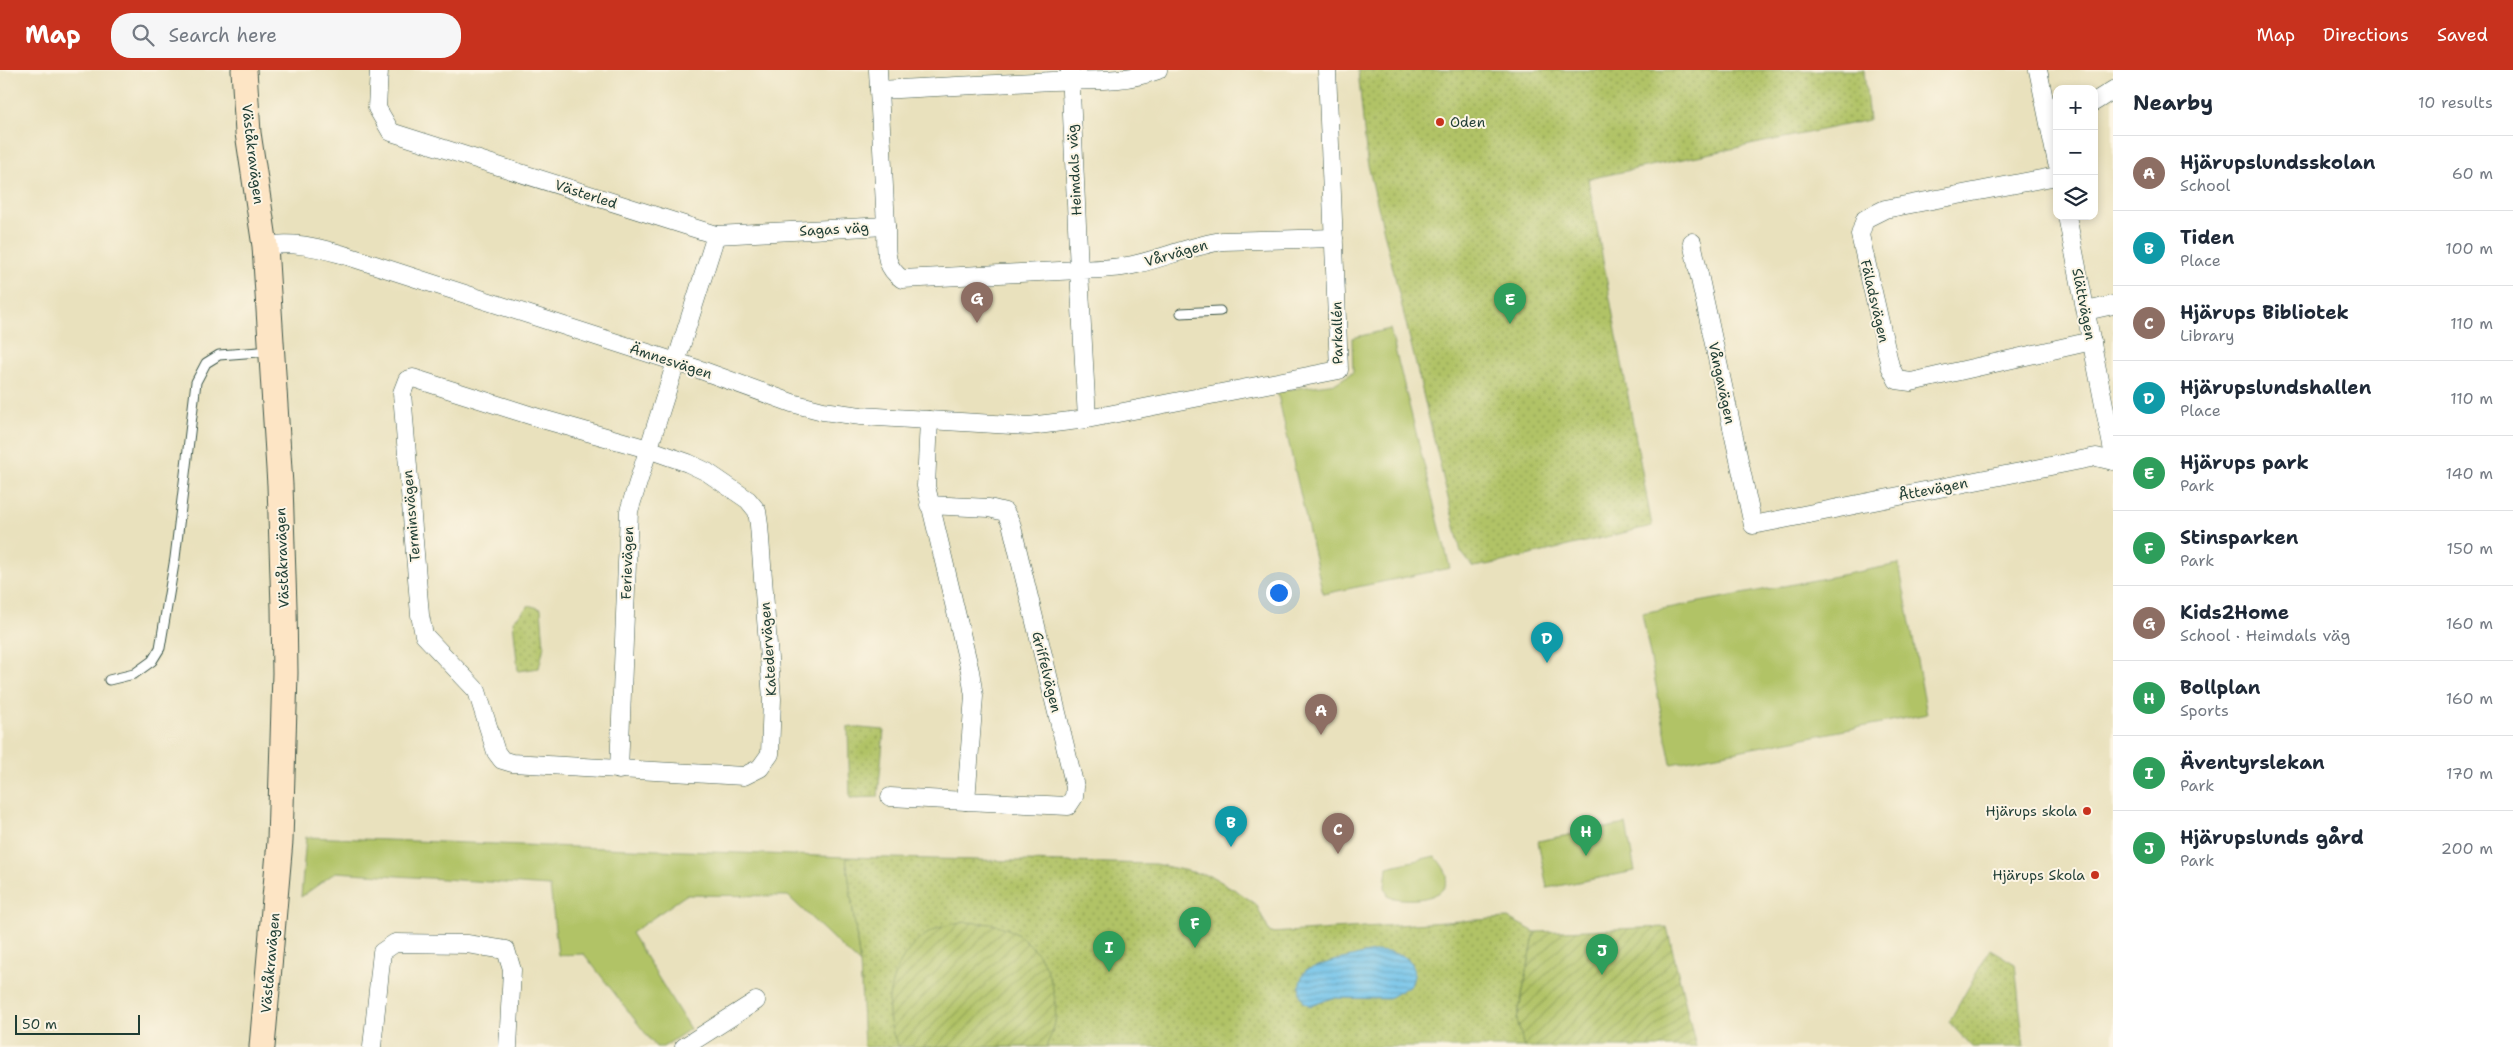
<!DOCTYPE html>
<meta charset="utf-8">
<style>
:root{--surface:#fff;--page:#f6f6f7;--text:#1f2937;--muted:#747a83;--line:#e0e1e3;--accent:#c8321e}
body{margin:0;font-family:"Shantell Sans",sans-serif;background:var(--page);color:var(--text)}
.controls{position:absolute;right:15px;top:15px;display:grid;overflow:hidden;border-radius:10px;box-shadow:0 2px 8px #0003}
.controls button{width:45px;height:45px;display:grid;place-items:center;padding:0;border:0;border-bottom:1px solid var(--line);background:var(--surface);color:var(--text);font:25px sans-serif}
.scale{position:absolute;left:15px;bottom:12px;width:125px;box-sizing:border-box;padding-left:5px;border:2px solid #1f3d34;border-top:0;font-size:14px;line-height:18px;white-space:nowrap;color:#1f3d34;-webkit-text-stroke:4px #fcf5e5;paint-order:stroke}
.you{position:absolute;left:1278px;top:522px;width:18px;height:18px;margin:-12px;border:4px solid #fff;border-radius:50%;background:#1a73e8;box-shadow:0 0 0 8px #1a73e833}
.badge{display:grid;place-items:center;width:32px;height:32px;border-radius:50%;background:var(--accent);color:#fff;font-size:16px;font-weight:700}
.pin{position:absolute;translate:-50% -41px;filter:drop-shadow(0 1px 2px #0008)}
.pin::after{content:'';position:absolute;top:26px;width:18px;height:15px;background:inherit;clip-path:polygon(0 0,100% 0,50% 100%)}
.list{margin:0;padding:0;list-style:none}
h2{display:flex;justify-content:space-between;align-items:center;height:65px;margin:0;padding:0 20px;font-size:21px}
h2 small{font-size:16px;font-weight:400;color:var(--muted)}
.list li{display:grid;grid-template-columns:32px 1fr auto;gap:15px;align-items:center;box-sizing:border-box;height:75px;padding:0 20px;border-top:1px solid var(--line)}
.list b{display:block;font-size:19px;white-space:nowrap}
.list p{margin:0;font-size:16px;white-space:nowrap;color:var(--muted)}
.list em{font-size:16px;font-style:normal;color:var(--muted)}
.icon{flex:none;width:28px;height:28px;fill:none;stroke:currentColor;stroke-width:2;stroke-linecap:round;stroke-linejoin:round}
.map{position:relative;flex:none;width:2113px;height:977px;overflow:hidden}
header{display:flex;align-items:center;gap:30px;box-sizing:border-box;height:70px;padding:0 25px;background:var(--accent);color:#fff}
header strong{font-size:24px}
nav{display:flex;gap:28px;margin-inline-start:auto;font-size:18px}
.search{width:350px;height:45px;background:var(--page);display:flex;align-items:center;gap:12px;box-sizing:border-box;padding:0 18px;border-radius:20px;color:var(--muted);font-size:19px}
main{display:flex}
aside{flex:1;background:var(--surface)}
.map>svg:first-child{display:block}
.grass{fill:#b1c366;stroke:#68804d}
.park{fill:url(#park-dots);stroke:#68804d}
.garden{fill:url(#garden-furrows);stroke:#68804d}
.water{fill:url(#water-rules);stroke:#467f8f}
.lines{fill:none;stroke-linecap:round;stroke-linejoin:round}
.lane-casing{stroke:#3d5649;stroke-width:11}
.street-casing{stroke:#3d5649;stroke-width:19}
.secondary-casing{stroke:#3d5649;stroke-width:27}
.lane{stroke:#fff;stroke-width:9}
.street{stroke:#fff;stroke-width:18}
.secondary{stroke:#fde5c5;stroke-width:25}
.poi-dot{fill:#c8321e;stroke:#fcf5e5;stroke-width:2}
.labels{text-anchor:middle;stroke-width:4;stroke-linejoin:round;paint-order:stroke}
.poi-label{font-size:14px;fill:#1f3d34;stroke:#fcf5e5;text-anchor:end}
.street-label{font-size:14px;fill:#1f3d34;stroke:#fcf5e5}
</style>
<header>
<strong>Map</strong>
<div class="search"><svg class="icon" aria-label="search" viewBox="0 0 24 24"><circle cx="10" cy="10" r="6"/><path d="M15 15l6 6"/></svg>Search here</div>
<nav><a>Map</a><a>Directions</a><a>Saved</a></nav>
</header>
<main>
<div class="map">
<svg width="2113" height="977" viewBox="0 0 2113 977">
<defs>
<pattern id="park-dots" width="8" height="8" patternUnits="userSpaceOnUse" patternTransform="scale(1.25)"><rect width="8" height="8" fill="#b1c366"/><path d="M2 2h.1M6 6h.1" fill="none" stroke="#8fa055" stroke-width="1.8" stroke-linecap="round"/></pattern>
<pattern id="garden-furrows" width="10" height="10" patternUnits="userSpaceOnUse" patternTransform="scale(1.25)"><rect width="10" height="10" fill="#b1c366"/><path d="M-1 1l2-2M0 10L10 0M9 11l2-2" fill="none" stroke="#8fa055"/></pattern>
<pattern id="water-rules" width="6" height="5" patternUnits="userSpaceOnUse" patternTransform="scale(1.25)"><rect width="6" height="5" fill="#6dc1ea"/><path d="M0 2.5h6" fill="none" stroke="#599ebe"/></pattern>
</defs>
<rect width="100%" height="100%" fill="#fcf5e5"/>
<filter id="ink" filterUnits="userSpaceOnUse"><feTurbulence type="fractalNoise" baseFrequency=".02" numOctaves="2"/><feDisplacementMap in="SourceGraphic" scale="10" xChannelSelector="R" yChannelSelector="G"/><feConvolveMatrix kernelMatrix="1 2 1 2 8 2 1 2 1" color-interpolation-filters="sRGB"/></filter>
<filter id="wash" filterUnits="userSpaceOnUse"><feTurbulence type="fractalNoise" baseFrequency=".0096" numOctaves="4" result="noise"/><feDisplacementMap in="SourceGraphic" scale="20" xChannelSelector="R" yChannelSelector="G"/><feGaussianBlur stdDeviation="1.12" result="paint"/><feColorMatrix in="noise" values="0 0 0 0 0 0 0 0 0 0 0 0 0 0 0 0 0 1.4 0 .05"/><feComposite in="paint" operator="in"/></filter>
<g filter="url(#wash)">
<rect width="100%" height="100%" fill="#e9e1bd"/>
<g class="grass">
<polygon points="1390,259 1450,498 1323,524 1277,321 1336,313 1353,302 1352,268"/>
<polygon points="1899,494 1927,644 1671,694 1642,543"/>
<polygon points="1626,754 1635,801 1547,818 1538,771"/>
<polygon points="306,767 846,787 860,894 788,826 686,825 631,863 690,959 663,977 656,977 584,884 558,885 550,816 336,802 301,827"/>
<path d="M1435,786C1439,792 1449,802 1447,810C1444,832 1405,831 1389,827L1385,817L1387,797Z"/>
</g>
<g class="park">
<polygon points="1358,0 1864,0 1869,50 1588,109 1652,456 1497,493 1473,497 1461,482 1367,91"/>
<polygon points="529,535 541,539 544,576 539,598 518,601 513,551"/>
<polygon points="848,657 884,660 878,727 850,728"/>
<polygon points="846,787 1155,794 1211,806 1237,821 1256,834 1270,863 1508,848 1535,862 1517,950 1525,977 864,977 860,894"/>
<polygon points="1990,879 2015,894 2024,977 1972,977 1949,952"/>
</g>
<g class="garden">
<path d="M966,852C976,853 987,853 997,855C1039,867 1059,911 1055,952C1054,960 1049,969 1046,977H899C876,937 893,879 936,859C945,855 957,854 966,852Z"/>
<polygon points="1667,857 1696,977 1524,977 1517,950 1535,862"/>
</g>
<path class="water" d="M1377,881C1397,882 1424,888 1411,915L1387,929L1332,928L1311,936C1295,931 1298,910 1306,900L1333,891Z"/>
</g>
<g filter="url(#ink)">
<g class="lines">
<defs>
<g id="lane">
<polyline points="1181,243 1220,241"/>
<polyline points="109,610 134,604 152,591 160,578 175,488 196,312 206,293 219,285 271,281"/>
</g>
<g id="street">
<polyline points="379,0 377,38 391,62 716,165 886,156 878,0"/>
<polyline points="2038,0 2057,93"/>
<path d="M879,20C936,17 994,14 1052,11C1091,9 1119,14 1158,0"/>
<polyline points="2094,32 2113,20"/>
<polyline points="2057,106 1885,139 1865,149 1860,165 1890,296 1897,310 1911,312 2092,271"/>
<polyline points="2067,146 2113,381"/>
<path d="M886,156C887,178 882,195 902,209L1079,200L1070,0"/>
<polyline points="1692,172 1753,455 2096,387 2113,391"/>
<path d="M265,176C293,171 315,177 341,184L701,300L792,333L823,341L861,346L1029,356L1087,349L1339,300L1327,0"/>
<polyline points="2086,241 2113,235"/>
<polygon points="413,308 542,349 648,379 688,393 707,402 748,430 757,441 759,455 772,629 770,684 760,698 744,706 512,693 502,690 496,682 477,621 424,565 420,545 402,323 407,310"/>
<path d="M1087,349L1079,200C1098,199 1118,199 1137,194C1166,187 1194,175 1223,171L1334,168"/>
<polyline points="929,350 926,416 970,601 974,626 966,731 1068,736 1074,727 1075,717 1011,453 1005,442 989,438 929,435"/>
<polyline points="619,700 629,441 716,165"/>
<polyline points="890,727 966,731"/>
<polyline points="372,977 382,882 395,873 467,874 506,880 512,900 508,977"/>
<polyline points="684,977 756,931"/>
</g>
<polyline id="secondary" points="244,0 248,63 265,176 280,415 284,537 285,603 280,771 262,977"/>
</defs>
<use href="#lane" class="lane-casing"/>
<use href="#street" class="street-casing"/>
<use href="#secondary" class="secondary-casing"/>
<use href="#lane" class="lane"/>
<use href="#street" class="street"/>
<use href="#secondary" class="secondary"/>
</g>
</g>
<g class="poi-dot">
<circle cx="1440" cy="52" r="5"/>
<circle cx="2087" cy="741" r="5"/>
<circle cx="2095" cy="805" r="5"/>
</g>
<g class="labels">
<g class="poi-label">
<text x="1450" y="57" text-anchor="start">Oden</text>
<text x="2077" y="746">Hjärups skola</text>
<text x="2085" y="810">Hjärups Skola</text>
</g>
<g class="street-label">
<text transform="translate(253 84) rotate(83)" y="5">Väståkravägen</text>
<text transform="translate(1074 100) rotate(-93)" y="5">Heimdals väg</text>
<text transform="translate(586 124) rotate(18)" y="5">Västerled</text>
<text transform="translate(834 159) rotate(-3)" y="5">Sagas väg</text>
<text transform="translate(1176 183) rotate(-16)" y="5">Vårvägen</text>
<text transform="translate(1875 231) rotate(77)" y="5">Fäladsvägen</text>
<text transform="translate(2084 234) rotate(79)" y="5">Slättvägen</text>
<text transform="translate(1337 263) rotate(-91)" y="5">Parkallén</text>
<text transform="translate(671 291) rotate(18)" y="5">Ämnesvägen</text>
<text transform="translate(1722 313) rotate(78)" y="5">Vångavägen</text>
<text transform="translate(1933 419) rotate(-11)" y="5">Åttevägen</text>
<text transform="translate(411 446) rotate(-95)" y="5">Terminsvägen</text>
<text transform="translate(282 488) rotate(-92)" y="5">Väståkravägen</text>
<text transform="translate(627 493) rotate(-88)" y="5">Ferievägen</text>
<text transform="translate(768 579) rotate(-94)" y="5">Katedervägen</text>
<text transform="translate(1047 602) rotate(76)" y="5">Griffelvägen</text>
<text transform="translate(270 893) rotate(-85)" y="5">Väståkravägen</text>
</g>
</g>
</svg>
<div class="controls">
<button>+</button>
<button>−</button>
<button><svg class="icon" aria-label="layers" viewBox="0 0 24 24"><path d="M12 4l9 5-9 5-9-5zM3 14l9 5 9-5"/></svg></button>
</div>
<div class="scale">50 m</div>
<div class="you"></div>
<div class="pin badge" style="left:1321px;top:665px;background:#8d6e63">A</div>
<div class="pin badge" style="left:1231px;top:777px;background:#0f9aa8">B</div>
<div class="pin badge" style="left:1338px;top:784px;background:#8d6e63">C</div>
<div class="pin badge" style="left:1547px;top:593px;background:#0f9aa8">D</div>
<div class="pin badge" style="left:1510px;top:254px;background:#2e9e5b">E</div>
<div class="pin badge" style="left:1195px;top:878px;background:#2e9e5b">F</div>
<div class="pin badge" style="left:977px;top:253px;background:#8d6e63">G</div>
<div class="pin badge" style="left:1586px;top:786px;background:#2e9e5b">H</div>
<div class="pin badge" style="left:1109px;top:902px;background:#2e9e5b">I</div>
<div class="pin badge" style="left:1602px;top:905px;background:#2e9e5b">J</div>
</div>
<aside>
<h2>Nearby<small>10 results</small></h2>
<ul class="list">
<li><span class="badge" style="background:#8d6e63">A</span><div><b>Hjärupslundsskolan</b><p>School</p></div><em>60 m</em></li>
<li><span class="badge" style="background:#0f9aa8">B</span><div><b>Tiden</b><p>Place</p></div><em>100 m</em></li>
<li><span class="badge" style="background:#8d6e63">C</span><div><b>Hjärups Bibliotek</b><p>Library</p></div><em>110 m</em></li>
<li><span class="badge" style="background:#0f9aa8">D</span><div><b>Hjärupslundshallen</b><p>Place</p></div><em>110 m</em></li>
<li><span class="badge" style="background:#2e9e5b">E</span><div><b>Hjärups park</b><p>Park</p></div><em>140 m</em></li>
<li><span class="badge" style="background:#2e9e5b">F</span><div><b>Stinsparken</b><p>Park</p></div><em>150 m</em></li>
<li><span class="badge" style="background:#8d6e63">G</span><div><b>Kids2Home</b><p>School · Heimdals väg</p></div><em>160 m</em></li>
<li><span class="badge" style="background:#2e9e5b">H</span><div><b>Bollplan</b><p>Sports</p></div><em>160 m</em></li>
<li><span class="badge" style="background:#2e9e5b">I</span><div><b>Äventyrslekan</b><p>Park</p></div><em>170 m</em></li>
<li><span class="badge" style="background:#2e9e5b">J</span><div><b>Hjärupslunds gård</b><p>Park</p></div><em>200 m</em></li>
</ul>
</aside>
</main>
